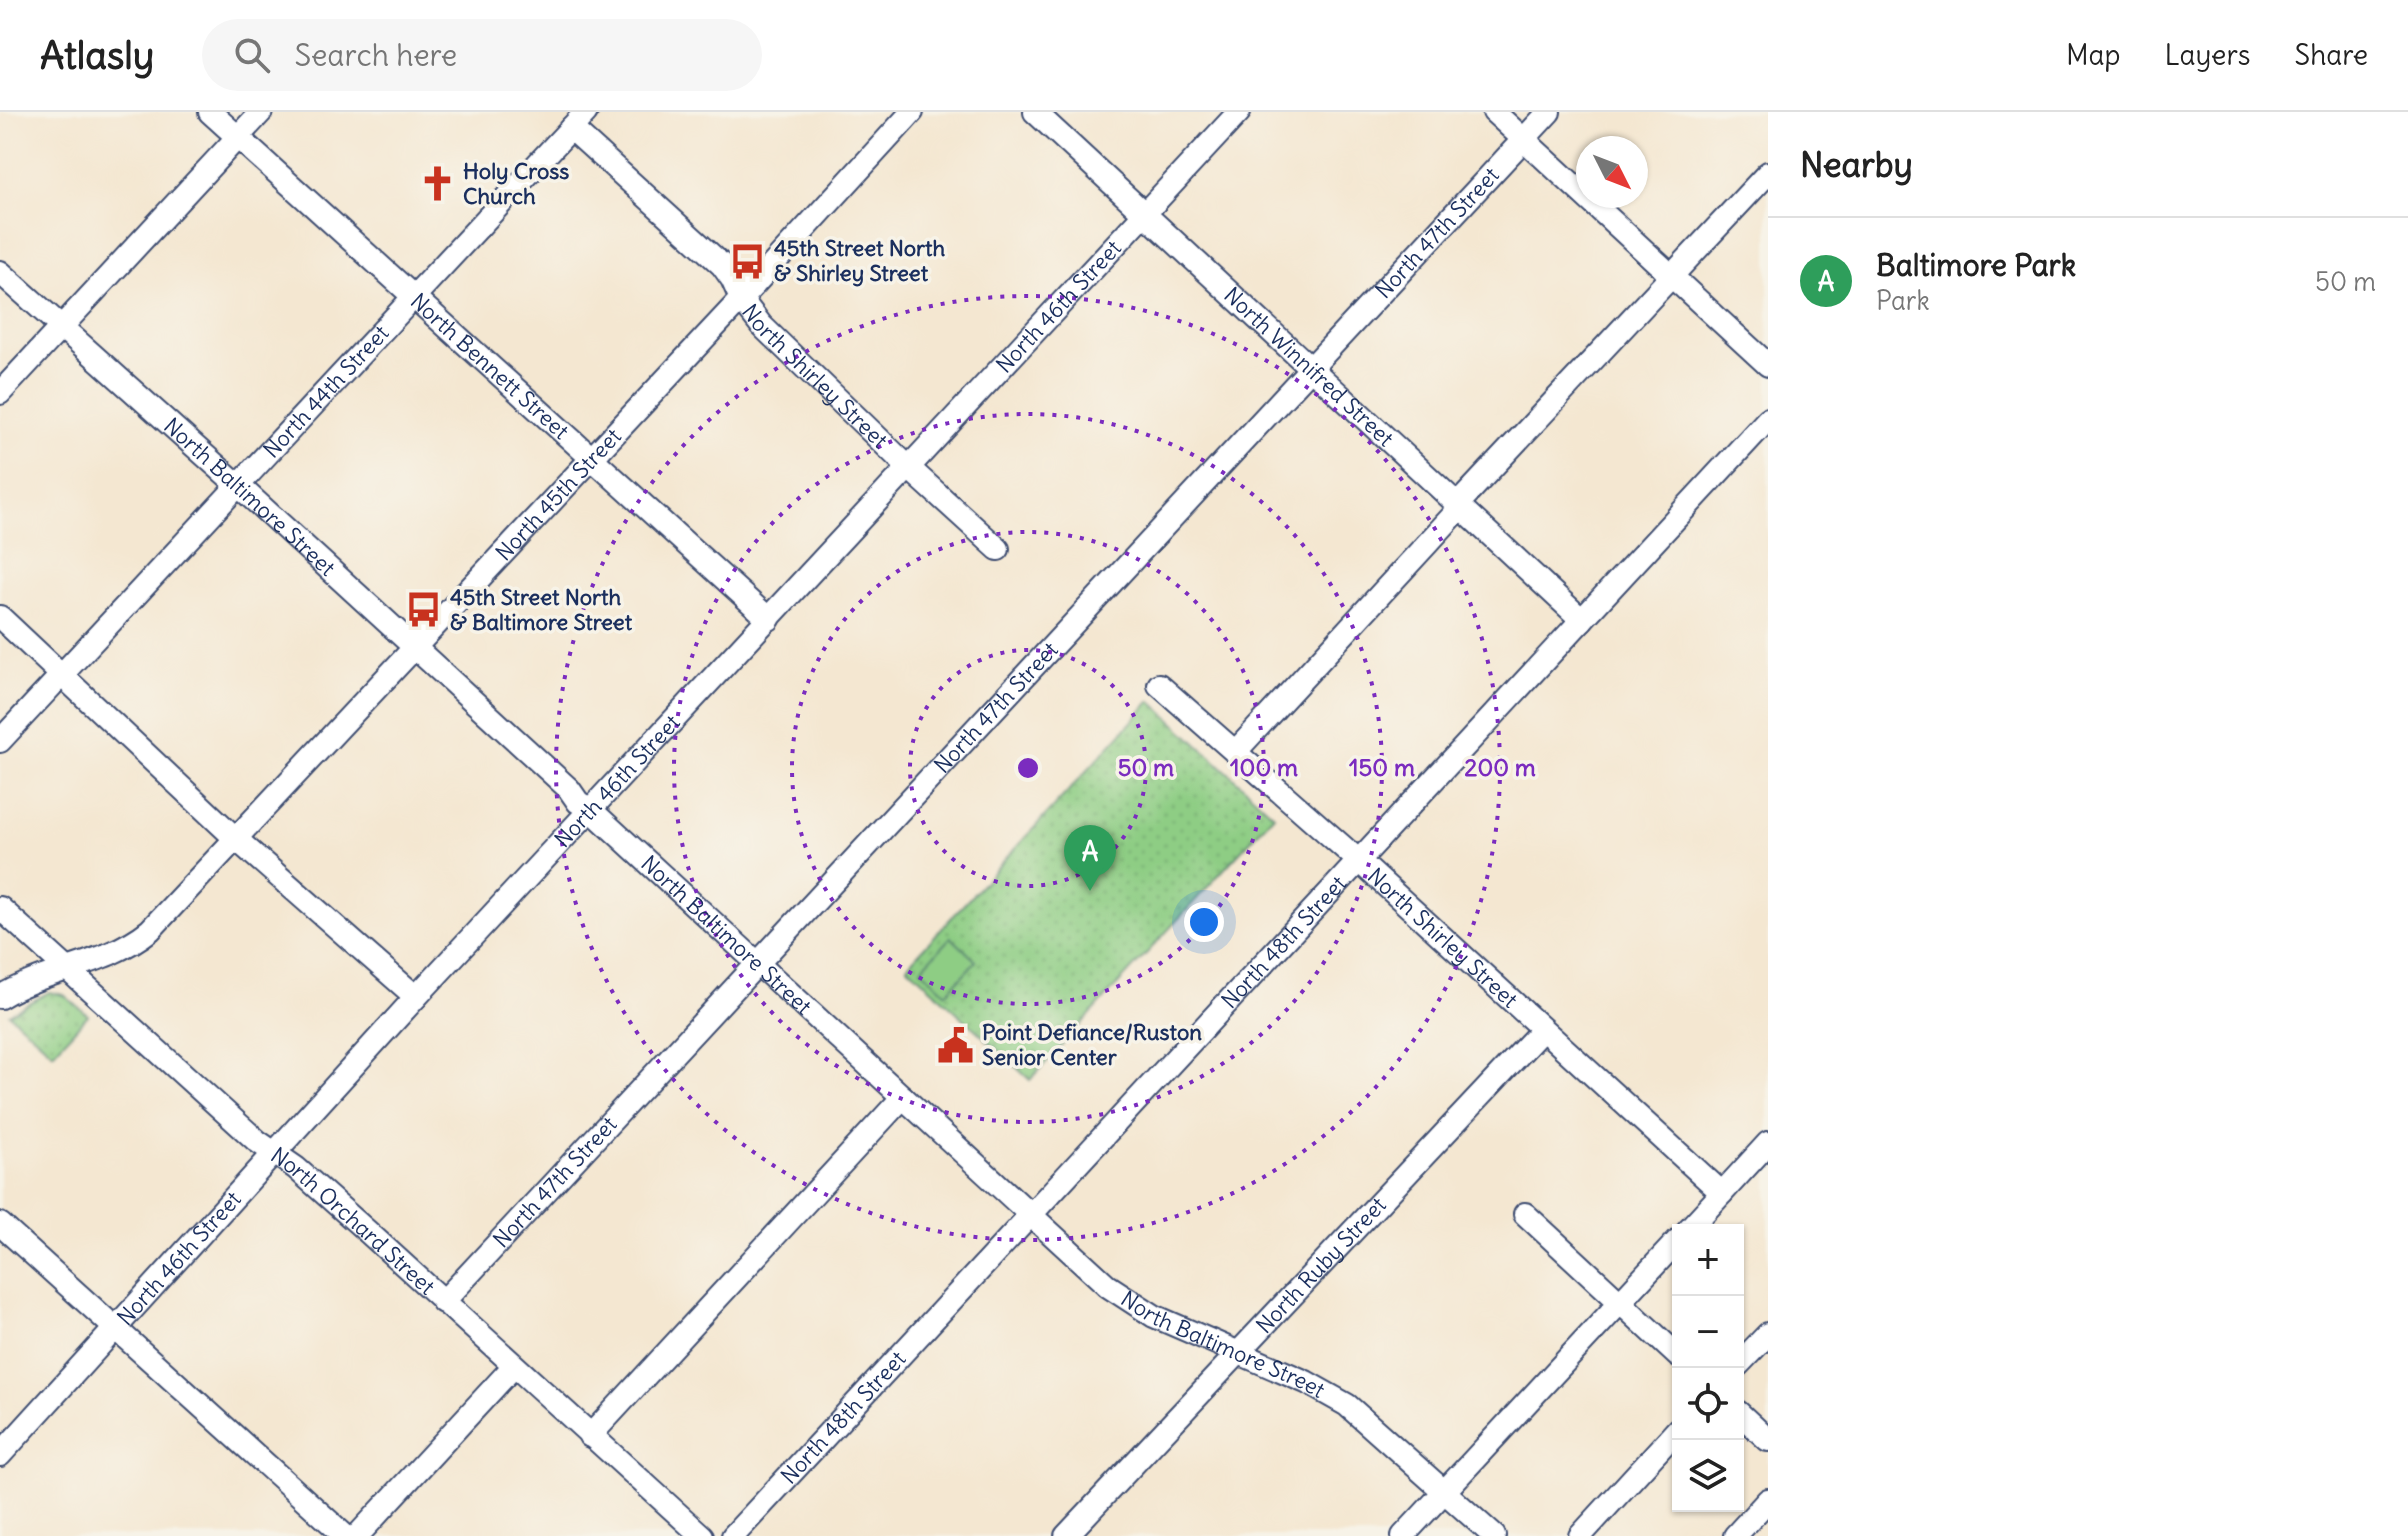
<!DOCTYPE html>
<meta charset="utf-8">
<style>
:root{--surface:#fff;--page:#f6f6f6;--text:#222;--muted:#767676;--line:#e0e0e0;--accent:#c8321e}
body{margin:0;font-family:Delius,sans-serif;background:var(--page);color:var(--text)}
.controls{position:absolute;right:24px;bottom:24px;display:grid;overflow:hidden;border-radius:0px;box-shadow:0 2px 6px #0004}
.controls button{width:72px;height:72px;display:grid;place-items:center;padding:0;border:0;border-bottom:2px solid var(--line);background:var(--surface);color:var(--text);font:40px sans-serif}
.compass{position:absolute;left:1576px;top:24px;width:72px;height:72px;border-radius:50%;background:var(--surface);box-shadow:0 2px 6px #0004;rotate:132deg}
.you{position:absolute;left:1204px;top:810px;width:28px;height:28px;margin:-20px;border:6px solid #fff;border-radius:50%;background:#1a73e8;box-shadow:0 0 0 12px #1a73e833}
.badge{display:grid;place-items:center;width:52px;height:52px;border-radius:50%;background:var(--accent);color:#fff;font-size:26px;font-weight:700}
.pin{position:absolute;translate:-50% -66px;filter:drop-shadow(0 2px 4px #0008)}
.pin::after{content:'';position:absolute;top:42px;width:28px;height:24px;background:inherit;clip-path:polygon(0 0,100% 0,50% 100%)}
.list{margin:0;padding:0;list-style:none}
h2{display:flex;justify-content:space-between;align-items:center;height:104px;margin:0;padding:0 32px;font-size:34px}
h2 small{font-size:26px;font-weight:400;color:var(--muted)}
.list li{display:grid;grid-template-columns:52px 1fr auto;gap:24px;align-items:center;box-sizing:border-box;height:128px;padding:0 32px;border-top:2px solid var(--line)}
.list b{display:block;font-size:30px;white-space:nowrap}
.list p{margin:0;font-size:26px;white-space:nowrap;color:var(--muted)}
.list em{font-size:26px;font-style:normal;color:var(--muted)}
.icon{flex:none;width:44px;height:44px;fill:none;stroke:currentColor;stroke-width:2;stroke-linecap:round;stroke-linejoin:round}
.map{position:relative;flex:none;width:1768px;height:1424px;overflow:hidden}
header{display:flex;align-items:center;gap:48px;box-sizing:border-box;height:112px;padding:0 40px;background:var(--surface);border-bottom:2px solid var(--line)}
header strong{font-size:38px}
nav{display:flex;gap:44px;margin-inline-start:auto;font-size:28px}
.search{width:560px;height:72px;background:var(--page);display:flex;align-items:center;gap:20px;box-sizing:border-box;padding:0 28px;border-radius:44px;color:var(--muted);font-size:30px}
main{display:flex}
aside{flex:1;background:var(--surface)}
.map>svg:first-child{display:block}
.park{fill:url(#park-dots);stroke:#547e71;stroke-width:2}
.pitch{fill:#8ecd84;stroke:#547e71;stroke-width:2}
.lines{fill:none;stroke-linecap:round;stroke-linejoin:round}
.minor-casing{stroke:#3c4b6f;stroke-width:26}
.minor{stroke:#fff;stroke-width:22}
.ring{fill:none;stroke:#7b2cbf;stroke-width:4;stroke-dasharray:4 8}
.labels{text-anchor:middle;stroke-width:7;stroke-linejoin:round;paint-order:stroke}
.poi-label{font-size:22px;font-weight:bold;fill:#1b2f5e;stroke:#f7f3e8;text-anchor:start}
.street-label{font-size:22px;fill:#1b2f5e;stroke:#f7f3e8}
.centre{fill:#7b2cbf;stroke:#f7f3e8;stroke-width:4}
.ring-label{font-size:24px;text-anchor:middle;font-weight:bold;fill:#7b2cbf;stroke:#f7f3e8;stroke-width:7;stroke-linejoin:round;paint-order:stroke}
</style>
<header>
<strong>Atlasly</strong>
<div class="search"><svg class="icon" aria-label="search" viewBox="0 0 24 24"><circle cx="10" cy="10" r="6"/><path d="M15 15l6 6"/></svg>Search here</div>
<nav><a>Map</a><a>Layers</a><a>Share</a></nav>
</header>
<main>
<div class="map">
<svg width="1768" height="1424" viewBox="0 0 1768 1424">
<defs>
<pattern id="park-dots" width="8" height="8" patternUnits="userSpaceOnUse" patternTransform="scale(2)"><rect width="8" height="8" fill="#8ecd84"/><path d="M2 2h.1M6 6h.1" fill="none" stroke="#7ab074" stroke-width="1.8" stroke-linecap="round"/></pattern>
</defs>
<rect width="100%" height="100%" fill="#f7f3e8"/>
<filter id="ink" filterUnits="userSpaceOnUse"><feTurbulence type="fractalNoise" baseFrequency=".0125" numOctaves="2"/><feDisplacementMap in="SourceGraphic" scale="16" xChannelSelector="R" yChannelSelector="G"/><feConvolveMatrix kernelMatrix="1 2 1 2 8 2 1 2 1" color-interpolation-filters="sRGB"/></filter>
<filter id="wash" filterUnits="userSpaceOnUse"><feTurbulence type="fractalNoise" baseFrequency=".006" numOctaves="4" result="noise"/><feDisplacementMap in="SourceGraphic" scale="32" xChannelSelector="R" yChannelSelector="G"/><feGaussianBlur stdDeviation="1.8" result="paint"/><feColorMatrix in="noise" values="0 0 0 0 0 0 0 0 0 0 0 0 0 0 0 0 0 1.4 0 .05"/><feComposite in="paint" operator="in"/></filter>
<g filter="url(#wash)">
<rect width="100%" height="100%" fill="#f4e7d1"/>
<g class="park">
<polygon points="1151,589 1274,703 1030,968 907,854"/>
<polygon points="49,880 64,883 88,903 53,941 9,902"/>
</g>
<polygon class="pitch" points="951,825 976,849 946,881 921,857"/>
</g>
<g filter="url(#ink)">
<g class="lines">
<defs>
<g id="minor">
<path id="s1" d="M210,0L769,507"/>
<path id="s2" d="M1035,0L1582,508"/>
<polyline points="1494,0 1768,253"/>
<path id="s3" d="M571,16L722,153L732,167L741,187L761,213L909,356L998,437"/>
<path id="s4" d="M0,160L239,374L569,677L578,690L591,698L1108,1174L1154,1204L1306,1270L1347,1293L1494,1424"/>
<polyline points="0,281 261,0"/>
<polyline points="1457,393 1768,61"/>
<polyline points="0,505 235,726 416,885"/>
<path id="s5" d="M1159,573L1359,749L1722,1081"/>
<path id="s6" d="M0,629L586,0"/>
<polyline points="1236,639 1460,396"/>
<path id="s7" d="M0,796L257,1029L296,1056L369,1121L702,1424"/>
<path id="s8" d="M0,885C48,856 105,854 150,818L741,187L912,0"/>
<polyline points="1525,1102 1678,1244"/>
<polyline points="0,1112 345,1424"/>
<polyline points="1688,1118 1768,1031"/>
<path id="s9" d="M443,1190L1549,0"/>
<polyline points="1738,1253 1768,1222"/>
<polyline points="1738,1300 1768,1328"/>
<polyline points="590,1324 903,985"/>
<path id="s10" d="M0,1343L416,885L1239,0"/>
<polyline points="357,1424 513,1255"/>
<path id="s11" d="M733,1424L1768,307"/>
<path id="s12" d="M1066,1424L1542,918"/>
<polyline points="1403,1424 1678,1128"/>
<polyline points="1580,1424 1678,1317"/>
<polyline points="1735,1424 1768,1388"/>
</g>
</defs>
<use href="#minor" class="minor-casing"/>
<use href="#minor" class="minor"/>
</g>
</g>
<g class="ring">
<circle cx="1028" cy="656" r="118"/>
<circle cx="1028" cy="656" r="236"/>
<circle cx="1028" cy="656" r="354"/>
<circle cx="1028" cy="656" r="472"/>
</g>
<defs>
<symbol id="church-bare" viewBox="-9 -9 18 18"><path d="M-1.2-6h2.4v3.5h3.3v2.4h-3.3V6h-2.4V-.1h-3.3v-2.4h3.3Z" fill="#c8321e" stroke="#f7f3e8" stroke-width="2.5" paint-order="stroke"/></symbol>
<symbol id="bus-bare" viewBox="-9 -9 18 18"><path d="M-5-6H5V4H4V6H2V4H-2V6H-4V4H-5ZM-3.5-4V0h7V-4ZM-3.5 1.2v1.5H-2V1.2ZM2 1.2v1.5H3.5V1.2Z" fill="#c8321e" stroke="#f7f3e8" stroke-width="2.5" paint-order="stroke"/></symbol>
<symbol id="civic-bare" viewBox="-9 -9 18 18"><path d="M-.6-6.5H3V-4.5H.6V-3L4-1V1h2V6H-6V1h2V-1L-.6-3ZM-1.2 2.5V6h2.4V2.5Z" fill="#c8321e" stroke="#f7f3e8" stroke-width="2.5" paint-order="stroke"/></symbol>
</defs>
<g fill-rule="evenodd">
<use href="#church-bare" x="412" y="46" width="51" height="51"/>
<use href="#bus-bare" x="722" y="124" width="51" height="51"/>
<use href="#bus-bare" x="398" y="472" width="51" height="51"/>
<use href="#civic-bare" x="930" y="908" width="51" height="51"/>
</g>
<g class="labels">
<g class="poi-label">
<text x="463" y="67">Holy Cross<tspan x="463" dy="25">Church</tspan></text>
<text x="774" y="144">45th Street North<tspan x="774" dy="25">&amp; Shirley Street</tspan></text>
<text x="450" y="493">45th Street North<tspan x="450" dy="25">&amp; Baltimore Street</tspan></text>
<text x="982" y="928">Point Defiance/Ruston<tspan x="982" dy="25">Senior Center</tspan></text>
</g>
<g class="street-label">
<text dy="8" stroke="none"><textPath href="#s9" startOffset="1460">North 47th Street</textPath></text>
<text dy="8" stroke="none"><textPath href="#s10" startOffset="1562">North 46th Street</textPath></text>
<text dy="8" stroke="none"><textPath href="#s1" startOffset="378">North Bennett Street</textPath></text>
<text dy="8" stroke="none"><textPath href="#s2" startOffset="374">North Winnifred Street</textPath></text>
<text dy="8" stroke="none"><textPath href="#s3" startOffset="350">North Shirley Street</textPath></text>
<text dy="8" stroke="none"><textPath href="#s6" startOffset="478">North 44th Street</textPath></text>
<text dy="8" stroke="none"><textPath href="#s8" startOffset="762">North 45th Street</textPath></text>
<text dy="8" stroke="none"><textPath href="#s4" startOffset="336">North Baltimore Street</textPath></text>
<text dy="8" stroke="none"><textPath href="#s9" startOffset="812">North 47th Street</textPath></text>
<text dy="8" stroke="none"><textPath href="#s10" startOffset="914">North 46th Street</textPath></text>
<text dy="8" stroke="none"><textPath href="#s4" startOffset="984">North Baltimore Street</textPath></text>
<text dy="8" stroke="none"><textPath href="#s5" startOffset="380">North Shirley Street</textPath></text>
<text dy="8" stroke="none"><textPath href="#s11" startOffset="810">North 48th Street</textPath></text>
<text dy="8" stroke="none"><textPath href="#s9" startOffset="164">North 47th Street</textPath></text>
<text dy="8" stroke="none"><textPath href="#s7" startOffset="472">North Orchard Street</textPath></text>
<text dy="8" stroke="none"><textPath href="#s10" startOffset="266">North 46th Street</textPath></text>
<text dy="8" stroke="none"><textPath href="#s12" startOffset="372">North Ruby Street</textPath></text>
<text dy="8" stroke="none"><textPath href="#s4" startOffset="1632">North Baltimore Street</textPath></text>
<text dy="8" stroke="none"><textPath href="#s11" startOffset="162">North 48th Street</textPath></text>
</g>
</g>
<circle cx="1028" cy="656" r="12" class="centre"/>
<g class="ring-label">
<text x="1146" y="664">50 m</text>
<text x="1264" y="664">100 m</text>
<text x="1382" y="664">150 m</text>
<text x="1500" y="664">200 m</text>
</g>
</svg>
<div class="controls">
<button>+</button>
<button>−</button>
<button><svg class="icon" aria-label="locate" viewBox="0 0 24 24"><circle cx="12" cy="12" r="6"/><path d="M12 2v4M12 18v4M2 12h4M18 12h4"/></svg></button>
<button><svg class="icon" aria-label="layers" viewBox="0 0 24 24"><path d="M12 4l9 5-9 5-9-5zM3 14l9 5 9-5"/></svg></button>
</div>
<svg class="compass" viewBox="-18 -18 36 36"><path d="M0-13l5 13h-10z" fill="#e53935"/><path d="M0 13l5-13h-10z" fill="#767676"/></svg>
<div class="you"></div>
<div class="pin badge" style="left:1090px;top:779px;background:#2e9e5b">A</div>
</div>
<aside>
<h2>Nearby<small></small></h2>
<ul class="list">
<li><span class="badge" style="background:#2e9e5b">A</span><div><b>Baltimore Park</b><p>Park</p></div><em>50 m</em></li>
</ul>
</aside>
</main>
